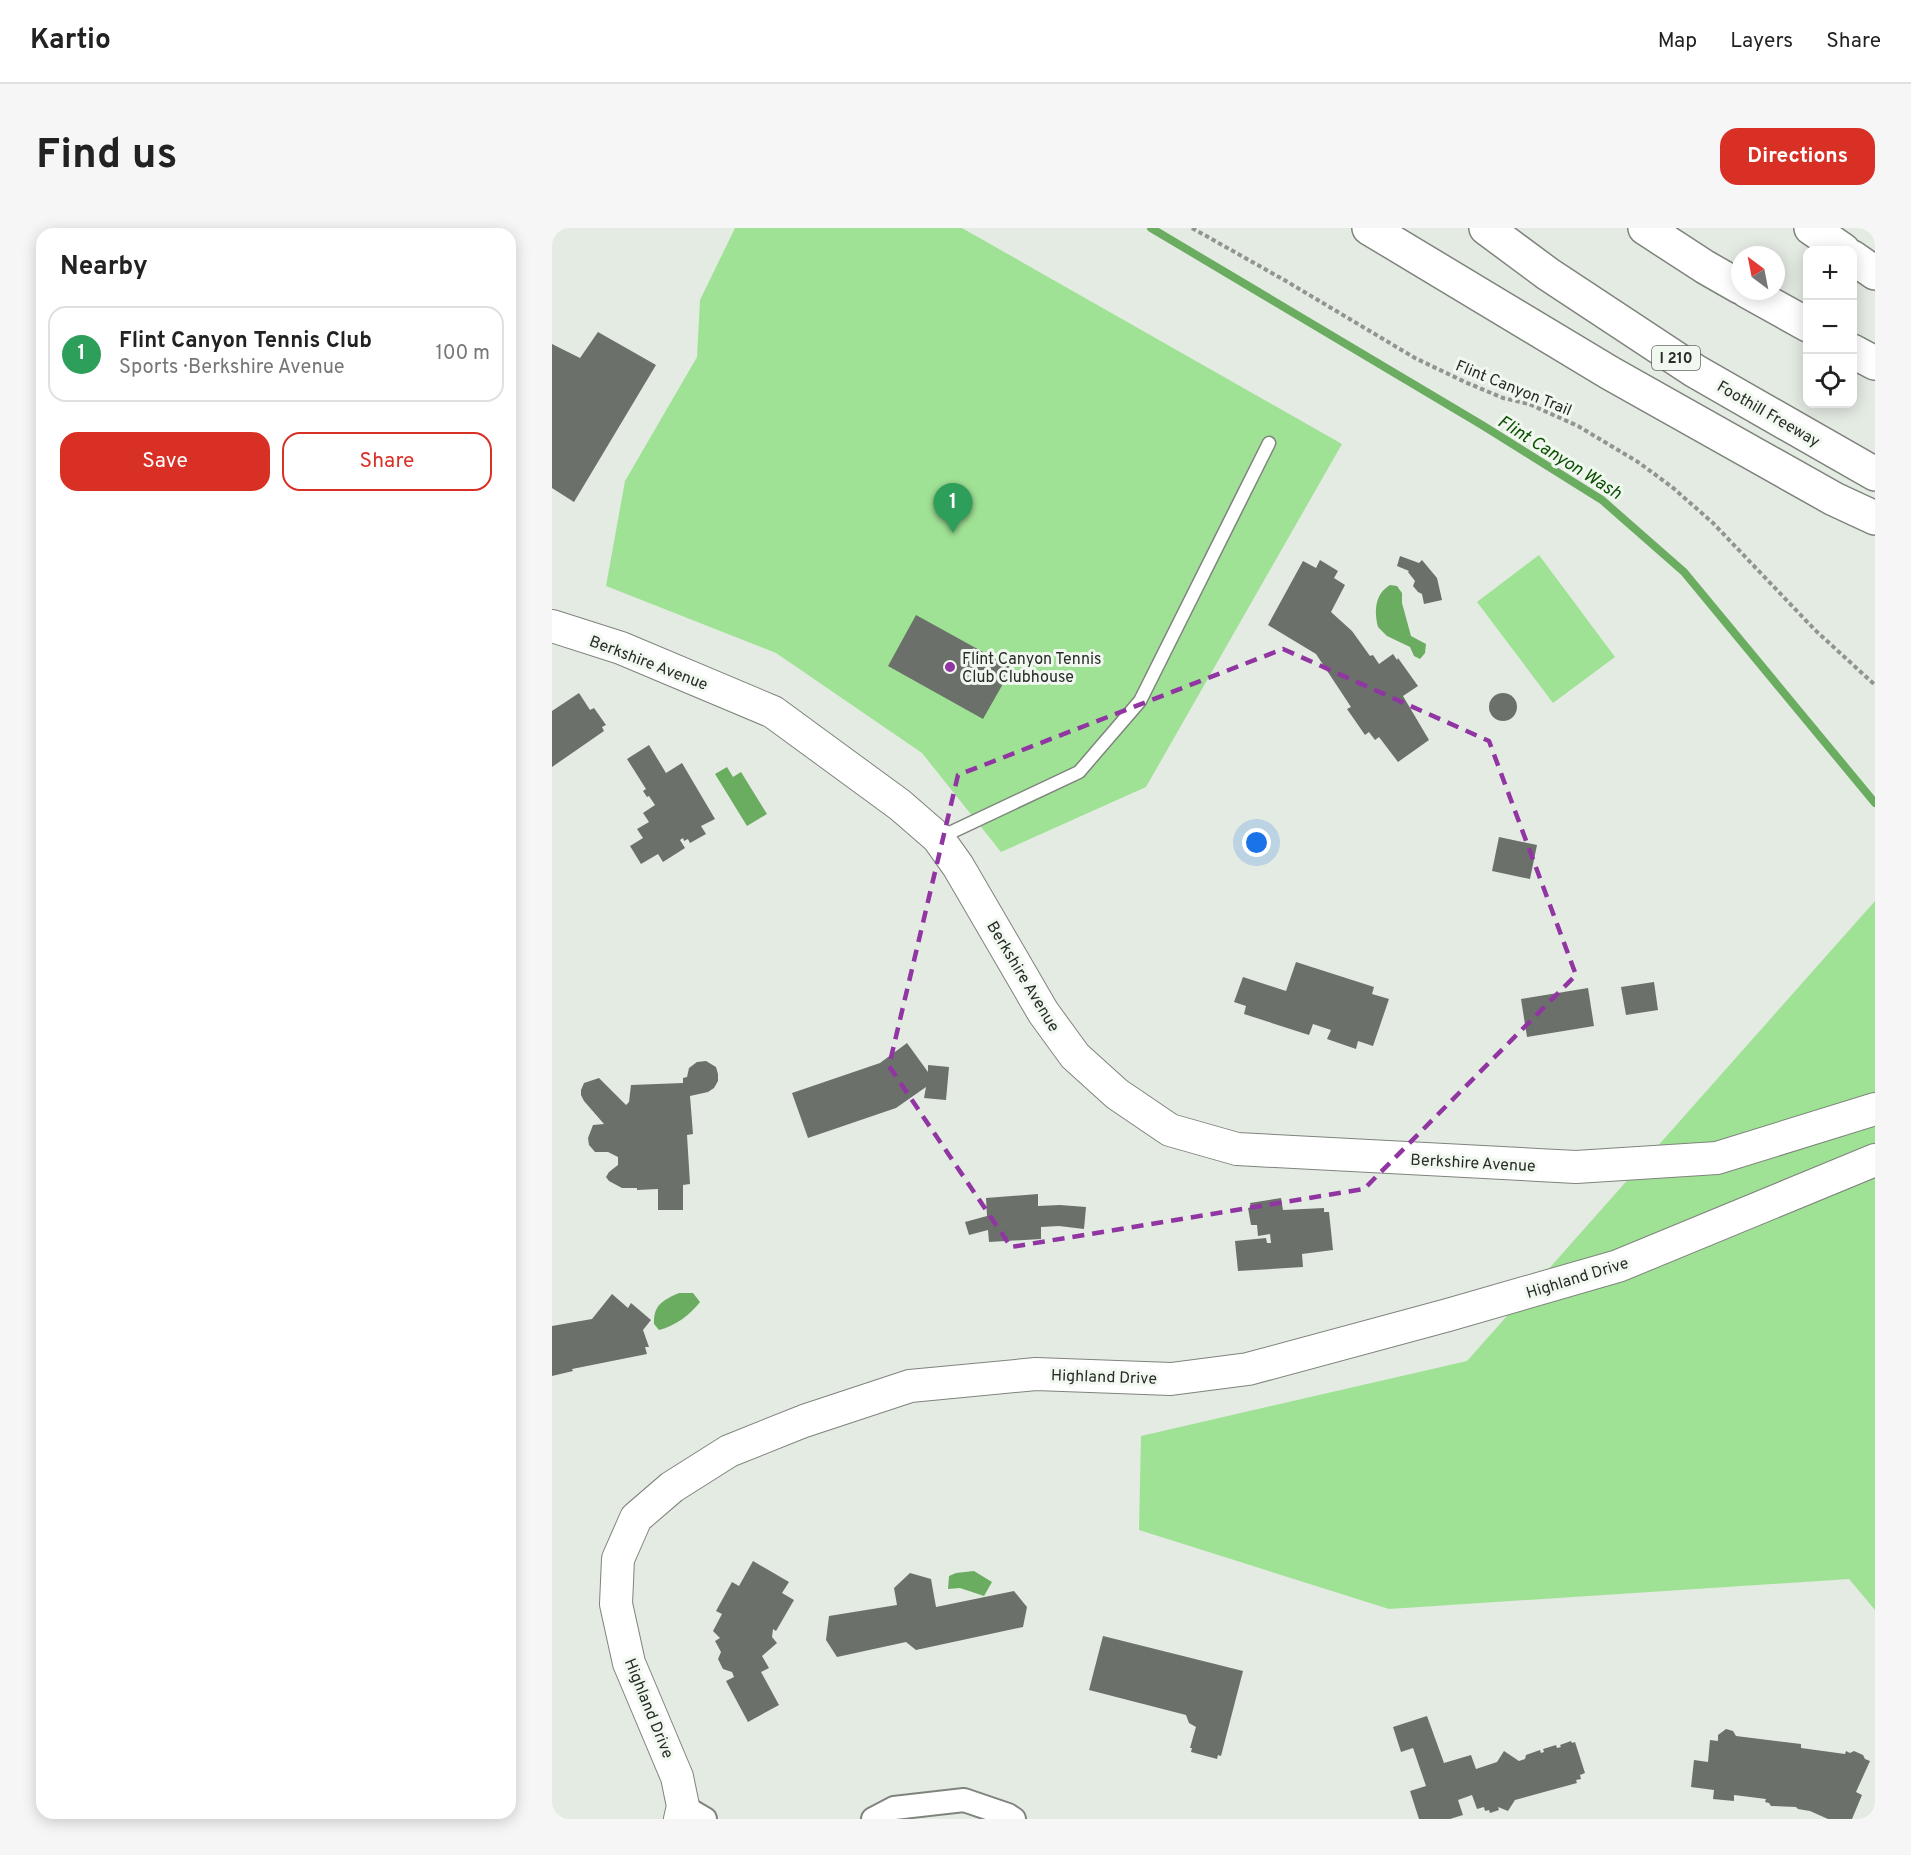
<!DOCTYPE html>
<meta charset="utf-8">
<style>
:root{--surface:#fff;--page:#f6f6f6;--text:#222;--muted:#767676;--line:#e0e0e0;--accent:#d93025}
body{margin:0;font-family:Overpass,sans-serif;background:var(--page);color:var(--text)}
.controls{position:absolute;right:18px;top:18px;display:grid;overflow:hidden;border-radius:12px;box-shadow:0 3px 15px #0003}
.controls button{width:54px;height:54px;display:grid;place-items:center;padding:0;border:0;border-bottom:2px solid var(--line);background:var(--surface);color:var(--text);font:30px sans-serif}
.compass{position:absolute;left:1179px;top:18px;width:54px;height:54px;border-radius:50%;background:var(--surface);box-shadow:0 3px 15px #0003;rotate:328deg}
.you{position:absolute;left:705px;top:615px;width:21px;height:21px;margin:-15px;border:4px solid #fff;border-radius:50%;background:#1a73e8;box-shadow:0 0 0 9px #1a73e833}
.badge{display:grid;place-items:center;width:39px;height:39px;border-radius:50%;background:var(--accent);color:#fff;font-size:20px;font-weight:700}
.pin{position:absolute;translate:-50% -50px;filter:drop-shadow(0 2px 3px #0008)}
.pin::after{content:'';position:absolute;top:32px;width:21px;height:18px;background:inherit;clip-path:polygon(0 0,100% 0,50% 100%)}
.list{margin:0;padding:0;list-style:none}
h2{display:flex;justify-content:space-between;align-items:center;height:78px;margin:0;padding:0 24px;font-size:26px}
h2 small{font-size:20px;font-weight:400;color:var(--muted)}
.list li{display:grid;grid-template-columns:39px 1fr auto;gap:18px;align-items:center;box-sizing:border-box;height:96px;margin:0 12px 12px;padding:0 12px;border:2px solid var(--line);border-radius:18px}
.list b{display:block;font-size:22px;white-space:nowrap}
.list p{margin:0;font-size:20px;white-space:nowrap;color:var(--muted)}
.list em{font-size:20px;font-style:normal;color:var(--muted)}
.actions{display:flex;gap:12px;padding:18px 24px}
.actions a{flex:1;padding:14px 0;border:2px solid var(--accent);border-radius:18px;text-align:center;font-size:21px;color:var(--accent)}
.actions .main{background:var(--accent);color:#fff}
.icon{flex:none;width:33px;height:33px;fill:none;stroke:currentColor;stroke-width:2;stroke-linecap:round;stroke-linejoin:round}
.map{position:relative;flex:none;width:1323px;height:1591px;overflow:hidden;border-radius:18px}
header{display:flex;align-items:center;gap:36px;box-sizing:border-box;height:84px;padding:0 30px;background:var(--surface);border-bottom:2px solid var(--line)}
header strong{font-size:28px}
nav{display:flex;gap:33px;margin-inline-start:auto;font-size:21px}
.intro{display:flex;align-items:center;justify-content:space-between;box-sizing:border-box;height:144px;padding:0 36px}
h1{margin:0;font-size:42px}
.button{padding:15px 27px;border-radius:18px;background:var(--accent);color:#fff;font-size:21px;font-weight:700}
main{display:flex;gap:36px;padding:0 36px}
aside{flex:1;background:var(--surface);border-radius:18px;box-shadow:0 3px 15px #0003}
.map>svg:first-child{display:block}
.green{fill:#a0e295}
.water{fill:#6bad60}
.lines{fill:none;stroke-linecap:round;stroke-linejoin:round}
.stream{stroke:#6bad60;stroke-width:8}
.building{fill:#6b716a}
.lane-casing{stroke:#7e847c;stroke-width:15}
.street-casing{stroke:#7e847c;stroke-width:26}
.secondary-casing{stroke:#7e847c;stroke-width:34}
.highway-casing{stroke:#7e847c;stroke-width:36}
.path{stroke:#90958f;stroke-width:4;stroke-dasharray:4.5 3;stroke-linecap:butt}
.lane{stroke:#fff;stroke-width:12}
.street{stroke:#fff;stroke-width:22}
.secondary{stroke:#fff;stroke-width:32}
.highway{stroke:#fff;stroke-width:33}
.marked{fill:none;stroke:#9035a1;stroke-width:4.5;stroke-dasharray:12 8;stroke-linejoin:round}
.poi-dot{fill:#9035a1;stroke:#f1f8f0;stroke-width:2}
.labels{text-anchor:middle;stroke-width:6;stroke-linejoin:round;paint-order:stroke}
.shield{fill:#f1f8f0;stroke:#646864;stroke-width:1.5}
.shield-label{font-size:15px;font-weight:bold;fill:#282b28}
.street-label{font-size:16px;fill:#282b28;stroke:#f1f8f0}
.poi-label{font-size:16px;fill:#282b28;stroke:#f1f8f0;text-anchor:start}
.water-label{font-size:18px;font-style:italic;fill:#0a5000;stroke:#f1f8f0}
</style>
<header>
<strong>Kartio</strong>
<nav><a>Map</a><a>Layers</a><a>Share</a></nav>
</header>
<div class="intro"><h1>Find us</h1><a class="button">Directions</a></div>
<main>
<aside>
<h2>Nearby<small></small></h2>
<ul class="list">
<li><span class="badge" style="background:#2e9e5b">1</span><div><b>Flint Canyon Tennis Club</b><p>Sports · Berkshire Avenue</p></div><em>100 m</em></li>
</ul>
<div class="actions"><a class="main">Save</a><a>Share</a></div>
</aside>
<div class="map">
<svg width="1323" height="1591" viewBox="0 0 1323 1591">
<rect width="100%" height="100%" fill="#e4ebe3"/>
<g class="green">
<polygon points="183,0 410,0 790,216 594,559 449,624 370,525 224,425 54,358 73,253 145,129 148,72"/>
<polygon points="987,327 1063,429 1001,475 925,374"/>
<polygon points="1323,673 1323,1382 1297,1351 837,1381 587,1302 589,1208 915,1133"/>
</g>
<g class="water">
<path d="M838,357L845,358L850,365V375L859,408L874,416L873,425L868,431L862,428L858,419L835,408L826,399C822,382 823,366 838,357Z"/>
<polygon points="175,539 181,549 189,544 215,586 195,598 163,546"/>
<path d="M127,1065H141L148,1074C138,1087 123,1098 107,1102L102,1096C101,1077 111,1072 127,1065Z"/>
<polygon points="422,1343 440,1354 432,1368 408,1360 396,1361 397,1348 404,1345"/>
</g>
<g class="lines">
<polyline class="stream" points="599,0 930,197 1050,272 1132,344 1323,575"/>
</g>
<g class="building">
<polygon points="46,104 104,137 22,274 0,260 0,116 28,130"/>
<polygon points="848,328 867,335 870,332 885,350 890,372 872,376 870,366 866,364 861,358 863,353 856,344 857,343 845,338"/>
<polygon points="768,332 786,343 782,350 793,357 779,384 800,403 818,428 821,427 827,436 841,426 845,432 846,430 866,458 851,468 877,512 846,534 827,509 823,512 817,504 813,507 795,481 799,479 764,426 716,397 751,333 764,340"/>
<polygon points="364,387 460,440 431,491 336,438"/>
<polygon points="27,465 38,482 42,480 54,497 50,499 52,503 0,539 0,483"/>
<circle cx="951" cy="479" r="14"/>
<polygon points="97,517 114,545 130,535 163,591 149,598 154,606 138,615 136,611 132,613 131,610 128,612 133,620 111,634 106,626 89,636 78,618 91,610 85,601 97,594 91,585 103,577 97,568 95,569 91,563 94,561 75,531"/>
<polygon points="947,609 985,617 978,651 940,643"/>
<polygon points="744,734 822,759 820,766 837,771 821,818 806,813 804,821 775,811 779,802 761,796 757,807 692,786 694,778 682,774 691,749 734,763"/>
<polygon points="1102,754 1106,782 1074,787 1069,759"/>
<polygon points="1036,760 1042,798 975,809 969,771"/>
<polygon points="355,815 376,844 376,837 397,839 394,872 372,870 374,859 344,880 256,910 240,865 328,835"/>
<polygon points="154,833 164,839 166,846 166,853 162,860 156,864 138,868 141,906 135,907 138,956 131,957 131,982 106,982 106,961 85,962 85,960 70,960 57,953 54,949 57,944 66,937 66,929 56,924 43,924 37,917 36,910 41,897 52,896 32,873 29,867 29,862 32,855 47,850 74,877 77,874 79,857 131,855 131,850 135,849 137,840 145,834"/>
<polygon points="486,966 486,978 508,977 534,979 532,1001 507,998 489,999 489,1011 437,1014 436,1002 417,1007 413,994 435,988 434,970"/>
<polygon points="729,970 731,982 772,980 772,984 777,984 781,1022 750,1026 751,1039 686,1043 683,1013 714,1010 715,1015 719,1015 718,1006 706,1008 705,997 699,997 696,980 699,979 698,975"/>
<polygon points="60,1066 76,1080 79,1075 99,1092 91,1102 97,1119 93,1119 95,1126 20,1141 21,1143 0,1148 0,1098 40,1091"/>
<polygon points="201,1333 237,1354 230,1365 242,1372 224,1403 221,1401 220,1409 225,1415 210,1428 217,1440 209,1444 227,1477 196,1494 174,1453 182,1449 180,1444 171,1441 166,1431 169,1424 163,1413 168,1410 161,1403 170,1386 164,1383 180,1354 187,1358"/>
<polygon points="358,1345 379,1351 384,1379 462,1363 475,1379 471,1399 364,1422 354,1414 285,1429 274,1412 277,1388 345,1377 342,1360"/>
<polygon points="551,1408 691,1443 669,1528 666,1527 665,1531 639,1524 640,1520 638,1520 644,1499 637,1495 634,1487 537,1462"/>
<polygon points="875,1488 892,1535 919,1527 924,1541 945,1534 952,1523 967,1533 973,1531 974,1527 988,1522 989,1525 992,1524 991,1521 1004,1517 1005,1520 1009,1519 1008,1517 1019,1513 1020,1515 1023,1514 1033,1545 1028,1547 1029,1551 1024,1552 1025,1555 963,1572 956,1583 946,1579 947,1582 938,1585 937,1582 933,1583 932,1579 925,1581 920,1567 906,1572 911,1587 898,1591 867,1591 858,1563 874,1558 861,1520 849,1524 841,1499"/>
<polygon points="1174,1501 1181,1503 1184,1508 1249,1516 1249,1520 1293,1526 1294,1523 1298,1525 1302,1523 1311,1527 1313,1531 1318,1533 1304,1564 1310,1567 1300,1591 1276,1591 1258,1583 1246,1581 1244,1579 1219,1578 1217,1575 1213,1574 1214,1571 1182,1567 1182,1573 1161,1571 1162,1562 1139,1559 1142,1532 1156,1534 1158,1512 1166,1513 1166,1507"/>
</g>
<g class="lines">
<defs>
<polyline id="lane" points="387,610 527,544 588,473 717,215"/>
<g id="street">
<polyline points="131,1578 153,1591"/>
<polyline points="321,1591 342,1580 412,1572 456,1587 462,1591"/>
</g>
<g id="secondary">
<polyline points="0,398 69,420 221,484 348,577 386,610 406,638 491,784 523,828 565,866 618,902 685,921 1024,939 1165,930 1323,881"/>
<polyline points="128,1591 131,1578 125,1549 77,1435 64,1376 66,1331 84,1290 120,1259 177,1223 252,1193 358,1158 484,1146 619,1151 696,1141 896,1087 1066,1038 1323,932"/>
</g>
<g id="highway">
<polyline points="817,0 1058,145 1282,271 1323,290"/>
<polyline points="934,0 996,46 1143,143 1323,246"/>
<polyline points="1093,0 1153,39 1188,59"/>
<polyline points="1259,0 1291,22"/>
<polyline points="1300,29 1323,45"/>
<polyline points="1195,63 1256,97"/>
<polyline points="1300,123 1323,135"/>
</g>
</defs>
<use href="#lane" class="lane-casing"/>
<use href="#street" class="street-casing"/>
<use href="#secondary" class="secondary-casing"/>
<use href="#highway" class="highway-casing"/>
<polyline class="path" points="640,0 734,53 863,130 913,154 951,170 977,176 1026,198 1086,234 1120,259 1161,295 1263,402 1323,457"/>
<use href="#lane" class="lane"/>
<use href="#street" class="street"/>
<use href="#secondary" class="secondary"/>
<use href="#highway" class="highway"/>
</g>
<path class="marked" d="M731,421L937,513L1024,747L812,961L459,1019L337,838L406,547Z"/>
<circle class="poi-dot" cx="398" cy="439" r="6"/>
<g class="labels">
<rect class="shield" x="1100" y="118" width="48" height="24" rx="4.5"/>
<g class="shield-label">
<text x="1124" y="135">I 210</text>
</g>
<g class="street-label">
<text transform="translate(962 159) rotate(22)" y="6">Flint Canyon Trail</text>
<text transform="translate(1217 185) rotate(30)" y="6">Foothill Freeway</text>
<text transform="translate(97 434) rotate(21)" y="6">Berkshire Avenue</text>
<text transform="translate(472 748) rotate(59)" y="6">Berkshire Avenue</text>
<text transform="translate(921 934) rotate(3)" y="6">Berkshire Avenue</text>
<text transform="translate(1025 1049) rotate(-17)" y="6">Highland Drive</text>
<text transform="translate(552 1148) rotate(2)" y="6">Highland Drive</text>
<text transform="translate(98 1480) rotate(68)" y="6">Highland Drive</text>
</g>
<g class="poi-label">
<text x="410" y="436">Flint Canyon Tennis<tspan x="410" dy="18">Club Clubhouse</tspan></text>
</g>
<g class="water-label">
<text transform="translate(1008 229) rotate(32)" y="6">Flint Canyon Wash</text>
</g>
</g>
</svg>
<div class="controls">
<button>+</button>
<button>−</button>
<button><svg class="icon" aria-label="locate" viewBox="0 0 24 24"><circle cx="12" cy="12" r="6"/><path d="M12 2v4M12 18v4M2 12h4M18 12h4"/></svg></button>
</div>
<svg class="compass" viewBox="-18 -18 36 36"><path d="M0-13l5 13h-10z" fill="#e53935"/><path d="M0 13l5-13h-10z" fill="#767676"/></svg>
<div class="you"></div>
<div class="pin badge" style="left:401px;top:305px;background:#2e9e5b">1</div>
</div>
</main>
